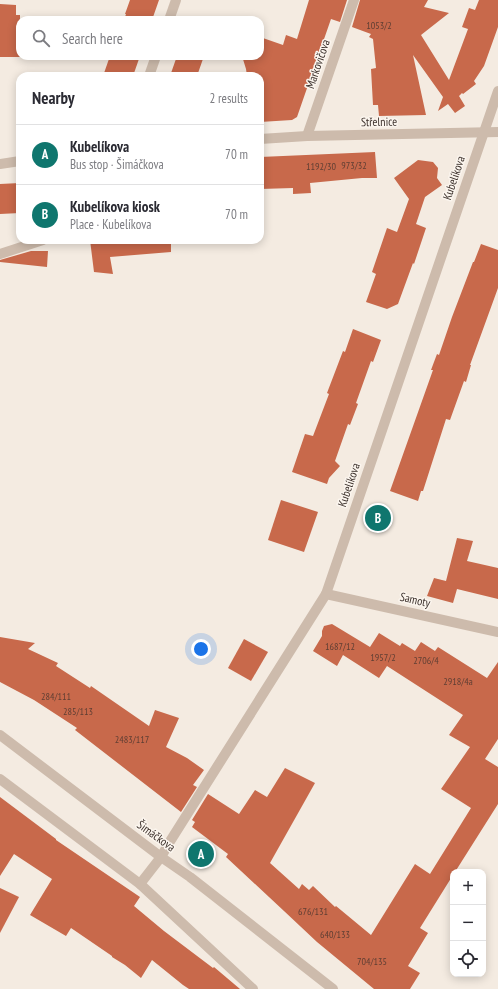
<!DOCTYPE html>
<meta charset="utf-8">
<style>
:root{--surface:#fff;--page:#f2f2f3;--text:#2b2b33;--muted:#7c7c81;--line:#e1e1e2;--accent:#0f766e}
body{margin:0;font-family:"PT Sans Narrow",sans-serif;background:var(--page);color:var(--text)}
.controls{position:absolute;right:12px;bottom:12px;display:grid;overflow:hidden;border-radius:8px;box-shadow:0 2px 10px #0003}
.controls button{width:36px;height:36px;display:grid;place-items:center;padding:0;border:0;border-bottom:1px solid var(--line);background:var(--surface);color:var(--text);font:20px sans-serif}
.you{position:absolute;left:201px;top:649px;width:14px;height:14px;margin:-10px;border:3px solid #fff;border-radius:50%;background:#1a73e8;box-shadow:0 0 0 6px #1a73e833}
.badge{display:grid;place-items:center;width:26px;height:26px;border-radius:50%;background:var(--accent);color:#fff;font-size:13px;font-weight:700}
.pin{position:absolute;translate:-50% -50%;border:2px solid #fff;box-shadow:0 1px 4px #0006}
.list{margin:0;padding:0;list-style:none}
h2{display:flex;justify-content:space-between;align-items:center;height:52px;margin:0;padding:0 16px;font-size:17px}
h2 small{font-size:13px;font-weight:400;color:var(--muted)}
.list li{display:grid;grid-template-columns:26px 1fr auto;gap:12px;align-items:center;box-sizing:border-box;height:60px;padding:0 16px;border-top:1px solid var(--line)}
.list b{display:block;font-size:15px;white-space:nowrap}
.list p{margin:0;font-size:13px;white-space:nowrap;color:var(--muted)}
.list em{font-size:13px;font-style:normal;color:var(--muted)}
.icon{flex:none;width:22px;height:22px;fill:none;stroke:currentColor;stroke-width:2;stroke-linecap:round;stroke-linejoin:round}
.map{position:relative;flex:none;width:498px;height:989px;overflow:hidden}
.search{position:absolute;background:var(--surface);box-shadow:0 2px 10px #0003;left:16px;top:16px;width:248px;height:44px;display:flex;align-items:center;gap:10px;box-sizing:border-box;padding:0 14px;border-radius:12px;color:var(--muted);font-size:15px}
.panel{position:absolute;background:var(--surface);box-shadow:0 2px 10px #0003;left:16px;top:72px;width:248px;height:172px;border-radius:12px}
.map>svg:first-child{display:block}
.building{fill:#c8694b}
.lines{fill:none;stroke-linecap:round;stroke-linejoin:round}
.service{stroke:#cdbbac;stroke-width:10}
.minor{stroke:#cdbbac;stroke-width:10}
.tertiary{stroke:#cdbbac;stroke-width:10}
.labels{text-anchor:middle;stroke-width:3;stroke-linejoin:round;paint-order:stroke}
.number-label{font-size:10px;fill:#5e3e33}
.street-label{font-size:12px;fill:#3b302b;stroke:#fbf5ee}
</style>
<div class="map">
<svg width="498" height="989" viewBox="0 0 498 989">
<rect width="100%" height="100%" fill="#f4ebe1"/>
<g class="building">
<polygon points="130,0 159,0 152,20 124,20 126,14 125,14"/>
<polygon points="309,0 347,0 340,22 331,19 297,117 292,120 260,122 260,76 247,76 246,69 242,56 260,56 260,37 283,45 286,35 297,39"/>
<polygon points="360,0 428,0 424,7 449,13 421,35 449,80 468,29 462,27 469,8 475,10 479,0 498,0 498,27 484,66 474,81 476,84 463,94 462,93 459,96 465,106 455,113 448,104 438,111 443,97 413,55 426,115 379,116 378,105 373,105 371,69 376,68 373,39 369,37 371,34 352,27"/>
<polygon points="0,4 16,5 16,15 20,15 20,57 0,57"/>
<polygon points="110,56 140,56 133,76 103,76"/>
<polygon points="177,56 204,56 197,76 170,76"/>
<polygon points="375,152 377,178 362,178 310,183 311,193 293,194 293,188 260,189 260,157"/>
<polygon points="418,160 433,162 438,168 437,178 442,185 425,197 416,224 426,228 414,264 413,263 398,304 387,309 366,302 376,274 372,272 387,228 397,232 409,199 394,178"/>
<polygon points="20,183 20,213 0,214 0,184"/>
<polygon points="90,240 171,240 171,252 110,257 113,274 94,272"/>
<polygon points="481,244 498,250 498,288 470,365 471,365 466,382 464,381 450,420 446,419 423,491 421,491 418,501 390,491 433,370 431,370 437,354 439,355 452,317 473,262 474,262"/>
<polygon points="31,251 48,251 47,267 0,262 0,260"/>
<polygon points="353,329 381,340 373,362 371,361 356,403 358,404 350,425 348,424 335,461 340,466 329,478 327,484 292,472 305,434 313,436 329,394 327,393 343,351 345,352"/>
<polygon points="281,500 318,512 304,552 268,540"/>
<polygon points="457,538 473,541 467,561 498,568 498,599 457,589 453,603 427,596 434,578 446,581"/>
<polygon points="332,624 370,647 379,633 400,646 402,643 415,651 421,642 435,651 438,647 487,678 498,662 498,739 485,759 498,767 498,804 455,872 453,872 453,875 420,928 428,933 408,966 420,973 410,989 374,989 317,942 284,911 226,857 228,854 192,827 195,822 192,820 208,794 239,814 255,790 267,797 285,768 315,783 270,863 299,889 302,884 309,890 313,886 335,907 336,906 371,935 415,864 430,874 471,808 441,789 470,747 449,735 463,715 387,666 379,678 343,655 337,666 313,651 322,636 322,631 324,626"/>
<polygon points="0,637 35,643 28,649 58,663 56,666 90,688 91,686 149,726 155,710 179,718 166,747 187,758 204,770 193,785 197,787 181,812 75,730 77,728 34,700 0,682"/>
<polygon points="244,639 268,652 251,681 228,668"/>
<polygon points="0,797 56,839 56,840 140,897 134,906 164,931 213,968 214,967 240,989 189,989 183,985 152,960 141,978 125,965 112,957 112,956 71,928 66,936 30,915 52,879 14,854 0,876"/>
<polygon points="0,888 19,897 0,933"/>
</g>
<g class="lines">
<g class="service">
<polyline points="0,254 43,240"/>
<polyline points="0,779 140,884 253,989"/>
</g>
<g class="minor">
<polyline points="169,20 176,0"/>
<polyline points="149,76 156,56"/>
<polyline points="307,136 354,0"/>
<polyline points="260,139 307,136 498,132"/>
<polyline points="0,164 20,161"/>
<polyline points="326,594 498,632"/>
<polyline points="140,884 161,857 169,843 326,594 498,91"/>
</g>
<polyline class="tertiary" points="0,735 161,857 190,877 333,989"/>
</g>
<g class="labels">
<g class="number-label">
<text x="379" y="29">1053/2</text>
<text x="354" y="169">973/32</text>
<text x="321" y="170">1192/30</text>
<text x="340" y="650">1687/12</text>
<text x="383" y="661">1957/2</text>
<text x="426" y="664">2706/4</text>
<text x="458" y="685">2918/4a</text>
<text x="56" y="700">284/111</text>
<text x="78" y="715">285/113</text>
<text x="132" y="743">2483/117</text>
<text x="313" y="915">676/131</text>
<text x="335" y="938">640/133</text>
<text x="372" y="965">704/135</text>
</g>
<g class="street-label">
<text transform="translate(318 64) rotate(-71)" y="4">Markovičova</text>
<text transform="translate(379 122) rotate(-1)" y="4">Střelnice</text>
<text transform="translate(454 178) rotate(-71)" y="4">Kubelíkova</text>
<text transform="translate(349 485) rotate(-71)" y="4">Kubelíkova</text>
<text transform="translate(415 600) rotate(13)" y="4">Samoty</text>
<text transform="translate(156 836) rotate(36)" y="4">Šimáčkova</text>
</g>
</g>
</svg>
<div class="controls">
<button>+</button>
<button>−</button>
<button><svg class="icon" aria-label="locate" viewBox="0 0 24 24"><circle cx="12" cy="12" r="6"/><path d="M12 2v4M12 18v4M2 12h4M18 12h4"/></svg></button>
</div>
<div class="you"></div>
<div class="pin badge" style="left:201px;top:854px">A</div>
<div class="pin badge" style="left:378px;top:518px">B</div>
<div class="search"><svg class="icon" aria-label="search" viewBox="0 0 24 24"><circle cx="10" cy="10" r="6"/><path d="M15 15l6 6"/></svg>Search here</div>
<section class="panel">
<h2>Nearby<small>2 results</small></h2>
<ul class="list">
<li><span class="badge">A</span><div><b>Kubelíkova</b><p>Bus stop · Šimáčkova</p></div><em>70 m</em></li>
<li><span class="badge">B</span><div><b>Kubelíkova kiosk</b><p>Place · Kubelíkova</p></div><em>70 m</em></li>
</ul>
</section>
</div>
